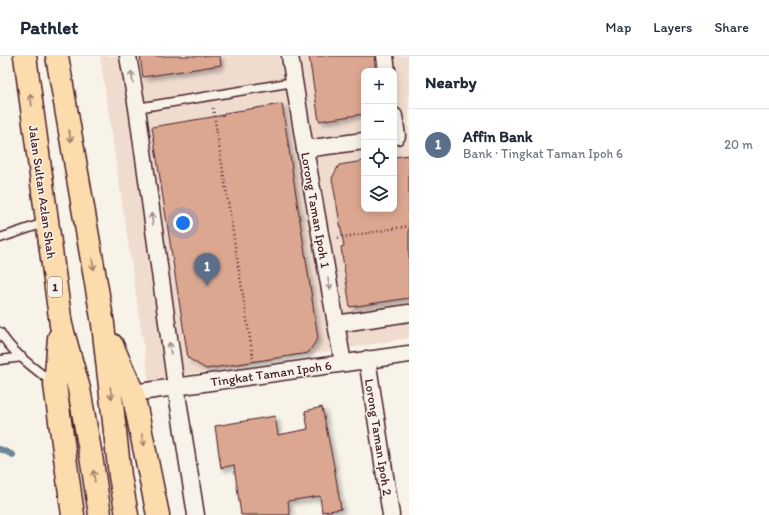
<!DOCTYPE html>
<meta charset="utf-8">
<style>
:root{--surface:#fff;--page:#f6f6f7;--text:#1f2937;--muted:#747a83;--line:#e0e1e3;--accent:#2563eb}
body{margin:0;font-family:Itim,sans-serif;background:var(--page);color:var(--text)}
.controls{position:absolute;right:12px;top:12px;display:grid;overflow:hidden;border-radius:8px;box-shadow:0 2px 10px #0003}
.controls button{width:36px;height:36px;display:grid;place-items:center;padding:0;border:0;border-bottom:1px solid var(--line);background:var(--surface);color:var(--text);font:20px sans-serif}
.you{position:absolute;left:183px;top:167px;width:14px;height:14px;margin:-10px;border:3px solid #fff;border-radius:50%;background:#1a73e8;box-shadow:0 0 0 6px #1a73e833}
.badge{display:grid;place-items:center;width:26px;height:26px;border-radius:50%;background:var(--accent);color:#fff;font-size:13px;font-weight:700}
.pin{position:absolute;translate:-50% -33px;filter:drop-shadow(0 1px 2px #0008)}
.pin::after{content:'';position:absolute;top:21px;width:14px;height:12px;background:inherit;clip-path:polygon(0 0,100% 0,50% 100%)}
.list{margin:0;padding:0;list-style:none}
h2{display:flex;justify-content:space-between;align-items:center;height:52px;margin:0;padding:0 16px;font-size:17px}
h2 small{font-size:13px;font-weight:400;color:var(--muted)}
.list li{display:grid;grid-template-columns:26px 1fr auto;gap:12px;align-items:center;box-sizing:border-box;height:72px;padding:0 16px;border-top:1px solid var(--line)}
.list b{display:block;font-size:15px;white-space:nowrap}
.list p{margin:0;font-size:13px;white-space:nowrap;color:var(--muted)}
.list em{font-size:13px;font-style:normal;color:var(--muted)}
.icon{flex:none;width:22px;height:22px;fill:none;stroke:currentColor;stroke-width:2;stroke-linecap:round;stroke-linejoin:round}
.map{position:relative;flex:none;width:409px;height:459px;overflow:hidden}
header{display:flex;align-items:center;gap:24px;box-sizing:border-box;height:56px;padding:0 20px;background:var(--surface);border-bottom:1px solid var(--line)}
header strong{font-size:19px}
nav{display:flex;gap:22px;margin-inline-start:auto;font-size:14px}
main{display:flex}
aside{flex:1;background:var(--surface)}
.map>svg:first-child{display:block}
.built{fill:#efdcce;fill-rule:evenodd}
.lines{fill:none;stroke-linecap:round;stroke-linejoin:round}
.stream{stroke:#6a8795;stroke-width:6}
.building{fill:#dca791;stroke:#4a1f2b;filter:url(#shadow)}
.lane-casing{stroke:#4a1f2b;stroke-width:11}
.street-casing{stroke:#4a1f2b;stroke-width:19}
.primary-casing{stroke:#4a1f2b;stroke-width:25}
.path{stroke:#4a1f2b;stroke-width:2.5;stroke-dasharray:1 3;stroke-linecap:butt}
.lane{stroke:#f7f3e8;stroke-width:8}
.street{stroke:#f7f3e8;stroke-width:16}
.primary{stroke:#fcdcac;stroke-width:22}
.oneway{stroke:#a0898a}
.oneway2{stroke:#a37e6c}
.labels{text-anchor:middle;stroke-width:3;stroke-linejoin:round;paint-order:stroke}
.shield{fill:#f7f3e8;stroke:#7e5f64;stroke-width:1}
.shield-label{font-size:12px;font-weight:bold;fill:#4a1f2b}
.street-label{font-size:13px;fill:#4a1f2b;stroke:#f7f3e8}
</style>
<header>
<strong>Pathlet</strong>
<nav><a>Map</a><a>Layers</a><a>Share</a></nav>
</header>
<main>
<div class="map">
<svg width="409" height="459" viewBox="0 0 409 459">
<defs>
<filter id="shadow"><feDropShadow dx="3.5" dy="3.5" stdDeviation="2" flood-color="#0004"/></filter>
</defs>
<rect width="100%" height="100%" fill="#f7f3e8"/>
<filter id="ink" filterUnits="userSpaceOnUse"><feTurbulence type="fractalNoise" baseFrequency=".025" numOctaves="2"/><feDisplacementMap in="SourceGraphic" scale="8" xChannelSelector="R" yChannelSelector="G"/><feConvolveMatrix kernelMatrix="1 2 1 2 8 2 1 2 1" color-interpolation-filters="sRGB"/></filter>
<g filter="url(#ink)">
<path class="built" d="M100,0H409V282L149,325ZM364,15H394V153H364Z"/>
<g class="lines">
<polyline class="stream" points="0,393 13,399"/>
</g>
<g class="building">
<polygon points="140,0 220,0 221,9 143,21"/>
<polygon points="309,0 374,0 376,15 364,15 364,58 319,65"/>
<polygon points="282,48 318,282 308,297 206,313 188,302 152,71 224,59 224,57"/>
<polygon points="409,99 409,242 350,251 341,191 344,190 332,122 339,109 364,105 364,153 394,153 394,101"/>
<polygon points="322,351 334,410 341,453 322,456 320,440 288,445 290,459 241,459 234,409 221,412 215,370 275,360 278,379 308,373 305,355"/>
</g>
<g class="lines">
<defs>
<g id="lane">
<polyline points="137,52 294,26"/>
<polyline points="0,182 47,166"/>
<path d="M0,276C11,296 35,313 53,327"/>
<polyline points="0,304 22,301"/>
</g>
<g id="street">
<polyline points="128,0 137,52 176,331 196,459"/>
<polyline points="290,0 305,93 343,307"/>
<polyline points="385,0 387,15"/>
<polyline points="394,60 397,80"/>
<polyline points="305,93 364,85"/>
<polyline points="336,268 409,257"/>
<polyline points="367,303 391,459"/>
<polyline points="133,337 409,298"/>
</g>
<g id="primary">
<polyline points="25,0 61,269 79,333 92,406 100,459"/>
<polyline points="57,0 103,268 120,420 127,459"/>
<polyline points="59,282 55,329 73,459"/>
<polyline points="112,289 133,337 158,459"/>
</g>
</defs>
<use href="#lane" class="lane-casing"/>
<use href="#street" class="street-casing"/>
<use href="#primary" class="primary-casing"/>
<g class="path">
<polyline points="213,52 253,302"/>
<polyline points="338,182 409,170"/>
</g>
<use href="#lane" class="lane"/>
<use href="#street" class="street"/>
<use href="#primary" class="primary"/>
</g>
<defs><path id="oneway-shaft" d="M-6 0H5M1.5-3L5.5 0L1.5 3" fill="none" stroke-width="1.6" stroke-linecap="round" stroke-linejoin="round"/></defs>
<g class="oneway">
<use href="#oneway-shaft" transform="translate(132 21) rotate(-99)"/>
<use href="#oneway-shaft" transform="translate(152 163) rotate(-98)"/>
<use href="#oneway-shaft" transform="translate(329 228) rotate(80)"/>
<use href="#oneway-shaft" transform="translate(170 292) rotate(-98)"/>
</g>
<g class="oneway2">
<use href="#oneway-shaft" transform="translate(31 44) rotate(-98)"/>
<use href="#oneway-shaft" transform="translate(70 80) rotate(80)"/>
<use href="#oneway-shaft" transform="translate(93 208) rotate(80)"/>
<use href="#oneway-shaft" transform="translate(111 337) rotate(83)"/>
<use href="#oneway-shaft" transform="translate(143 384) rotate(78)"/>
<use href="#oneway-shaft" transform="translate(94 420) rotate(-98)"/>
</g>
</g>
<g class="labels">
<rect class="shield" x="48" y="221" width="14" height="20" rx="3"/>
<g class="shield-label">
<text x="55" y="235">1</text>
</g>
<g class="street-label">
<text transform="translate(43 136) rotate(82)" y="5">Jalan Sultan Azlan Shah</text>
<text transform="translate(316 154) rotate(80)" y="5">Lorong Taman Ipoh 1</text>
<text transform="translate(271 317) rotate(-8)" y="5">Tingkat Taman Ipoh 6</text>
<text transform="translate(379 381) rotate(81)" y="5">Lorong Taman Ipoh 2</text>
</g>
</g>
</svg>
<div class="controls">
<button>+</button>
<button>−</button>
<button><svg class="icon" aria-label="locate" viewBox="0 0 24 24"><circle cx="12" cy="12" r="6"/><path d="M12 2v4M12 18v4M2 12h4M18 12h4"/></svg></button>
<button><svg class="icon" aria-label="layers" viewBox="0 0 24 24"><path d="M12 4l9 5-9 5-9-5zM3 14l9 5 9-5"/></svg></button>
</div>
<div class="you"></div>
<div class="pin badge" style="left:207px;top:230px;background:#5c6f8a">1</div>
</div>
<aside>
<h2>Nearby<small></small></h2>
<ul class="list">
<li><span class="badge" style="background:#5c6f8a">1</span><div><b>Affin Bank</b><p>Bank · Tingkat Taman Ipoh 6</p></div><em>20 m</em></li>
</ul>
</aside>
</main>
